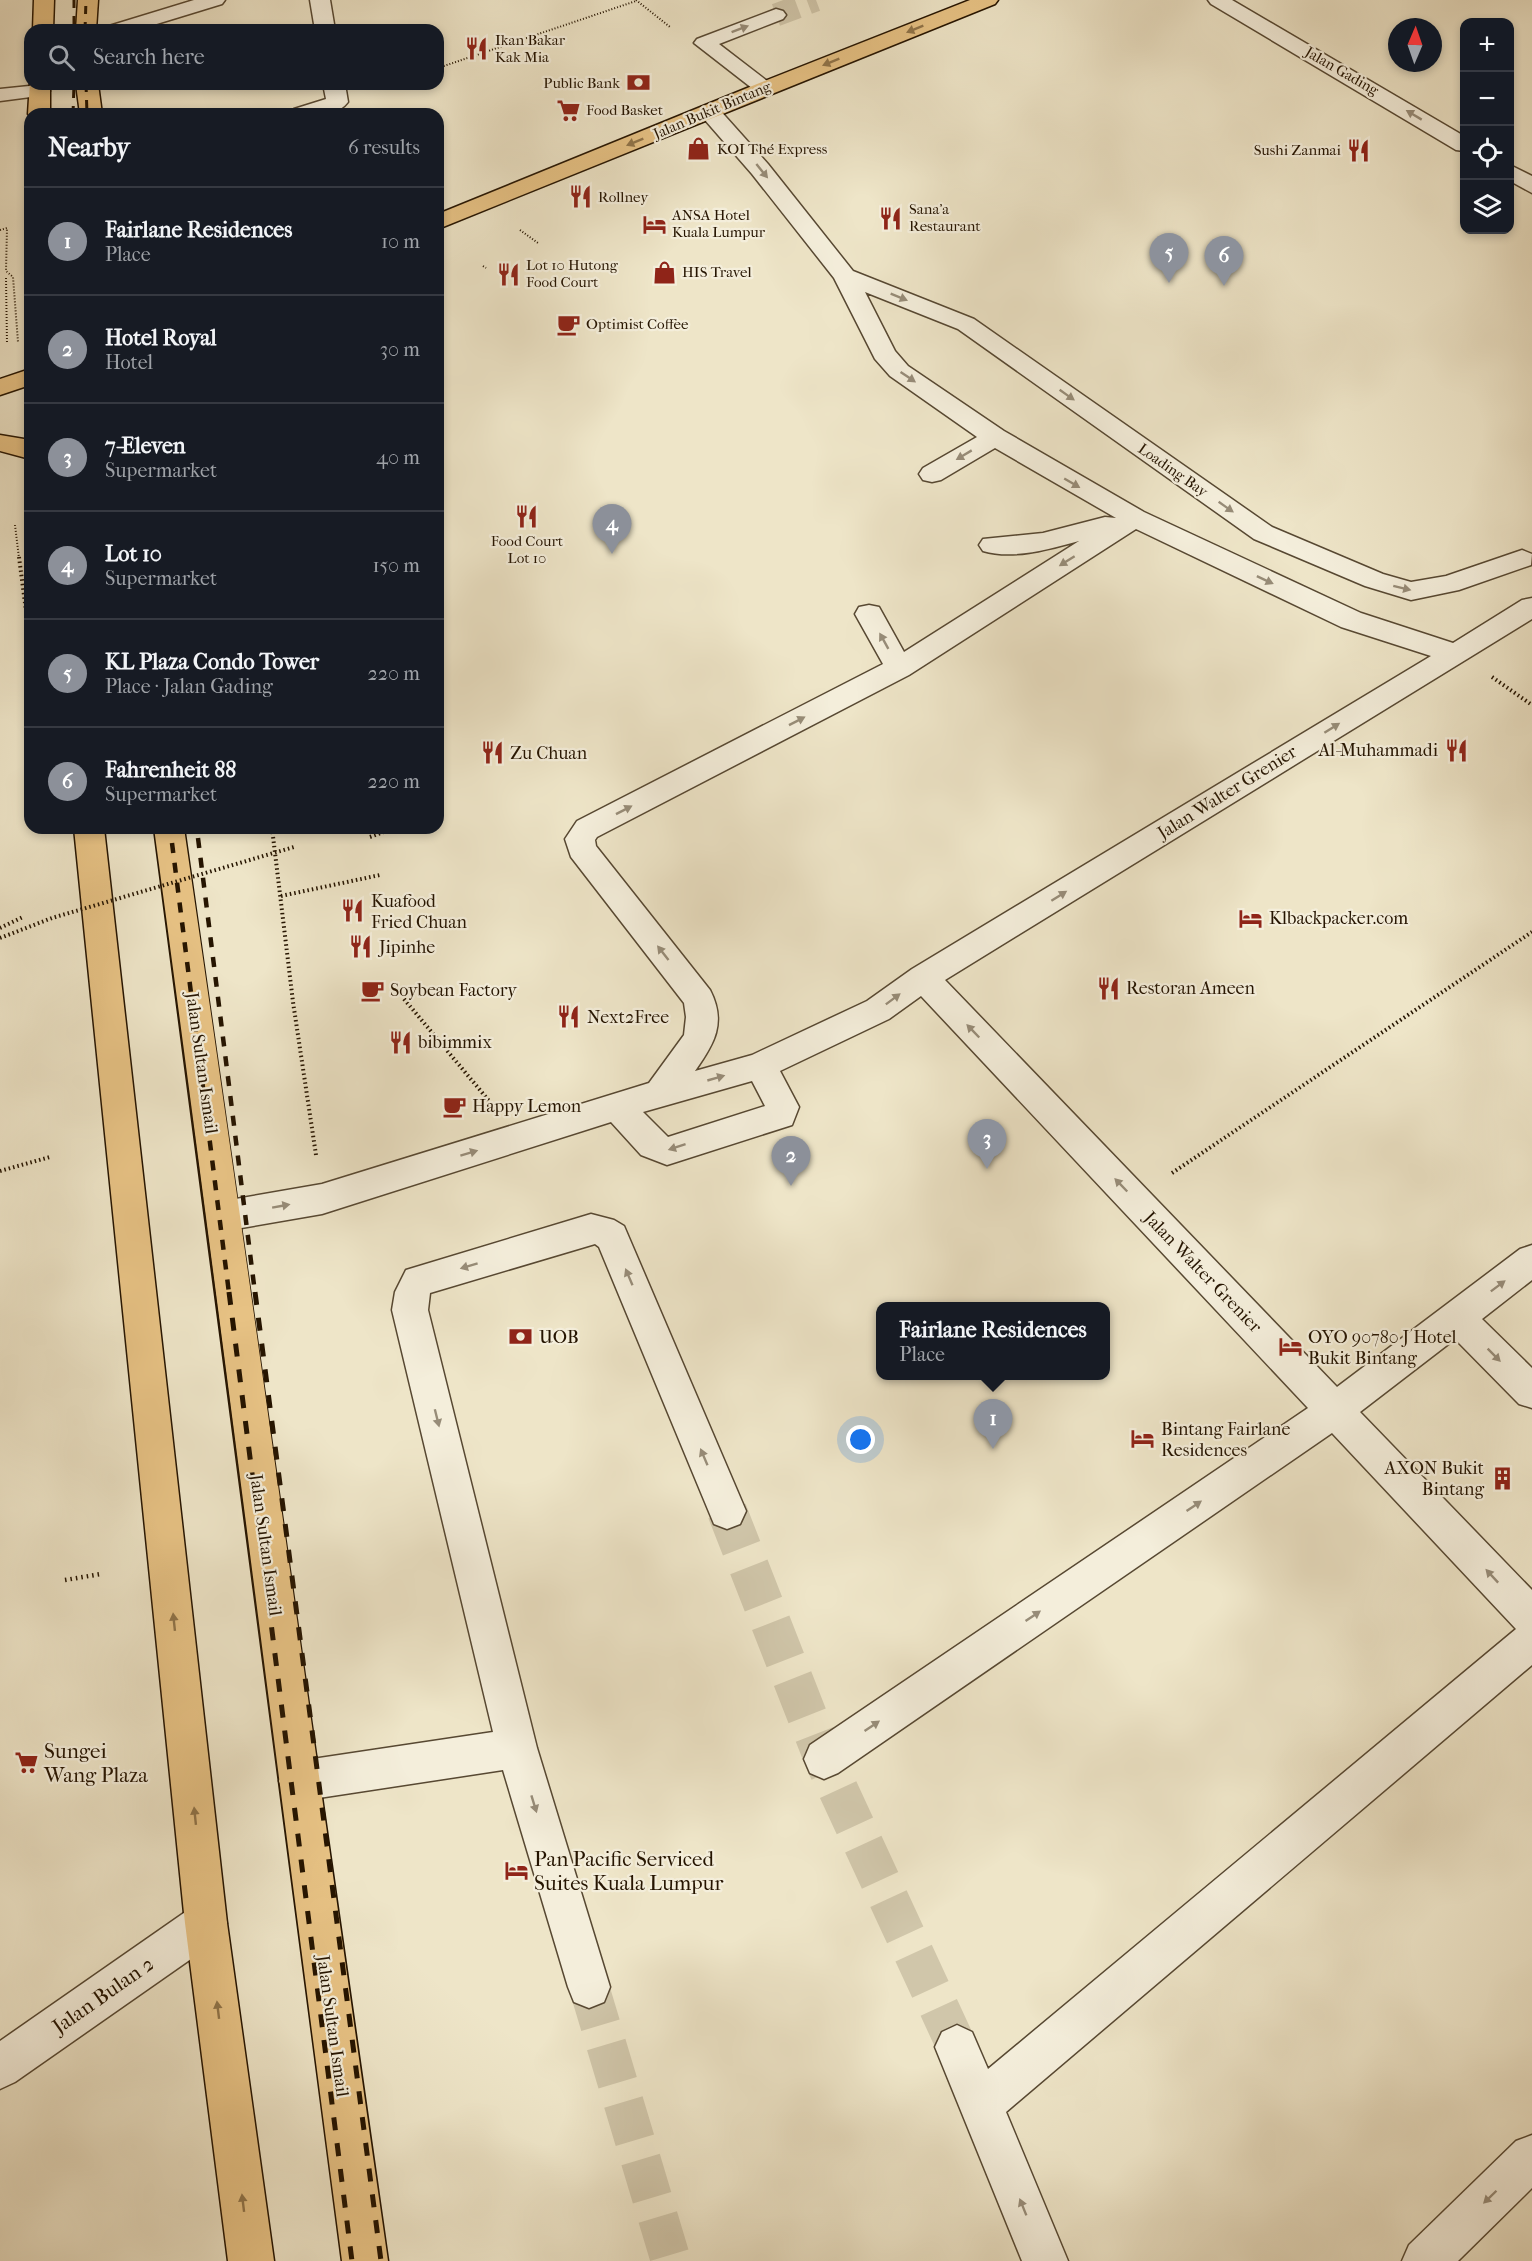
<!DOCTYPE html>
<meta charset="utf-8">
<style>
:root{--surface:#171b24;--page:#20242c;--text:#f1f3f6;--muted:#9ea1a6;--line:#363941;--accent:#8c9099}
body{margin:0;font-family:"IM FELL French Canon",serif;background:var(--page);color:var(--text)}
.controls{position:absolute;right:18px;top:18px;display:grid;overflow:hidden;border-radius:12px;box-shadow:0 3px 9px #0003}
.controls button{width:54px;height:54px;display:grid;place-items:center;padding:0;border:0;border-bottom:2px solid var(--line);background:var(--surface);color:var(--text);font:30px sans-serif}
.compass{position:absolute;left:1388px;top:18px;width:54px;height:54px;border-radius:50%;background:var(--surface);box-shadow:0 3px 9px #0003;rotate:2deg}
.you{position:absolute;left:861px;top:1440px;width:21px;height:21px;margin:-15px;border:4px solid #fff;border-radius:50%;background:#1a73e8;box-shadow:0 0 0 9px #1a73e833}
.badge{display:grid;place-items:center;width:39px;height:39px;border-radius:50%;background:var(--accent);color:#fff;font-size:20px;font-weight:700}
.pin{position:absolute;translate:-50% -50px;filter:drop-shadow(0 2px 3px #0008)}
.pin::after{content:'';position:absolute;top:32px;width:21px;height:18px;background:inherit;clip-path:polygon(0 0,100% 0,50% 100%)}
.popup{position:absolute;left:876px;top:1302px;width:234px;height:78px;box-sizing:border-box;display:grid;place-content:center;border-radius:12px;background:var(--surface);filter:drop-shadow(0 2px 4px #0005);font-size:20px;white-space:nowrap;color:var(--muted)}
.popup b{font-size:22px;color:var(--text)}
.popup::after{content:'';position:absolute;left:50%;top:100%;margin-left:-12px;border:12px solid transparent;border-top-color:var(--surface)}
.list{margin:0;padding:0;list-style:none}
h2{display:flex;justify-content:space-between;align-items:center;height:78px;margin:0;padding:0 24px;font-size:26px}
h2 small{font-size:20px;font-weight:400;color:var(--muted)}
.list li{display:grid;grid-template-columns:39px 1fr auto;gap:18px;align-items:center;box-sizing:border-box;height:108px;padding:0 24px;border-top:2px solid var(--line)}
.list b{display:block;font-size:22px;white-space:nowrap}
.list p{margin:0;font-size:20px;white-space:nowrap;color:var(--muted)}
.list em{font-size:20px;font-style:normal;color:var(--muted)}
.icon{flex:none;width:33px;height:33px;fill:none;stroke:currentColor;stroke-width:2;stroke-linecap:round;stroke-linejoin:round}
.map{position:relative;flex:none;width:1532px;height:2261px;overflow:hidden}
.search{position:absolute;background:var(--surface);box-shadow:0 3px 9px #0003;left:24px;top:24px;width:420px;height:66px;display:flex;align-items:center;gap:15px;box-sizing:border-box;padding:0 21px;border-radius:18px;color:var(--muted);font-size:22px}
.panel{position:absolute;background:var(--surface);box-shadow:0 3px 9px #0003;left:24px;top:108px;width:420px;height:726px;border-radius:18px}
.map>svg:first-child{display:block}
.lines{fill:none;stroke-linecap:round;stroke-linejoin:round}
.minor-tunnel-far1{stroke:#d0c6aa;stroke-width:23;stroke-dasharray:23 11;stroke-linecap:butt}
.minor-tunnel{stroke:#d0c6aa;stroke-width:40;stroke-dasharray:40 20;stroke-linecap:butt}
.minor-casing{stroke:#574832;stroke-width:3}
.major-casing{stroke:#251400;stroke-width:3}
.path-far2{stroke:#251400;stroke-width:2;stroke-dasharray:1 2;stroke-linecap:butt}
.path-far1{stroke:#251400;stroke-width:4;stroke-dasharray:1.5 3;stroke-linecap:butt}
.path{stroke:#251400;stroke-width:4.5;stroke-dasharray:1.5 4;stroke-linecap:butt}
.minor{fill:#f4eedb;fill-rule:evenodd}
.major{fill:#e7c284;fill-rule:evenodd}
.rail-far2{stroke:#251400;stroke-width:3;stroke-dasharray:8 8;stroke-linecap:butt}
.rail-far1{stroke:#251400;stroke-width:4.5;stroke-dasharray:10 10;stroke-linecap:butt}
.rail{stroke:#251400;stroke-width:5;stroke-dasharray:13 13;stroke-linecap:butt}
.path-bridge{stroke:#251400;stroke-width:4;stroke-dasharray:1.5 3;stroke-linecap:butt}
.oneway{fill:#978c78}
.oneway2{fill:#907449}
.labels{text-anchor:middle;stroke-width:4.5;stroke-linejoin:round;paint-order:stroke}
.far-poi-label{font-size:15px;fill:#251400;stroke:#f4eedb;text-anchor:start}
.far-street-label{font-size:15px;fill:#251400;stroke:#f4eedb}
.poi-label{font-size:18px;fill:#251400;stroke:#f4eedb;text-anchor:start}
.street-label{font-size:18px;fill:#251400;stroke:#f4eedb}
.near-poi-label{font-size:21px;fill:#251400;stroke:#f4eedb;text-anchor:start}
.near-street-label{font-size:21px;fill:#251400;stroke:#f4eedb}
</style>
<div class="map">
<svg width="1532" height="2261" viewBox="0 0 1532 2261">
<rect width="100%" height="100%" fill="#eee5c8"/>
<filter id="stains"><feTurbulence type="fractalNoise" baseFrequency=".00333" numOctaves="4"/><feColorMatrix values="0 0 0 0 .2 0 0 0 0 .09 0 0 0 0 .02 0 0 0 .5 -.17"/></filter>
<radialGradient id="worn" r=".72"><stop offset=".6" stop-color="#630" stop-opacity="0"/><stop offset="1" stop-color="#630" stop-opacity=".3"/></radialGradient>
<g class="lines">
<polyline class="minor-tunnel-far1" points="776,15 816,0"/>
<g class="minor-tunnel">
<polyline points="727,1511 824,1759 957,2047"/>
<polyline points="589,1987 671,2261"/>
</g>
<defs>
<g id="minor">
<polygon points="194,0 225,0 222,4 137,30 106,30 109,26"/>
<polygon points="310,0 330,0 335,30 315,30"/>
<polygon points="1208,0 1232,0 1464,136 1464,151 1456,150 1211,4"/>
<polygon points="776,9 783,11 786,15 783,19 719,44 771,84 775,88 771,92 764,94 757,92 694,43 697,39"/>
<path d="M323,84H345L348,102C337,118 308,114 291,114L294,109L326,99Z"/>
<polygon points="39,85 46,87 50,91 46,95 0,101 0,89"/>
<path d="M709,106L717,107L768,164L853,271L974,319L1272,527L1383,574L1411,582L1446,576L1522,550L1532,554L1531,565L1459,590L1411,600L1365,586L1254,539L958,329L865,292L895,351L908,366L1004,431L1144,512L1361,613L1453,643L1522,600L1532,598V619L945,980L1337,1387L1520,1249L1532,1245V1280L1482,1319L1532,1368V1408L1519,1404L1455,1339L1360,1412L1532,1590V1665L1006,2112L1068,2261H1022L935,2047L942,2032L957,2025L972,2032L988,2069L1516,1629L1332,1433L838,1773L824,1779L810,1773L804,1759L810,1745L1308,1408L921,996L889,1019L780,1071L799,1107L792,1125L667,1165L641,1155L611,1122L322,1214L224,1231L212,1226L207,1216L212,1206L224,1201L322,1184L649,1083L684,1035L686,1017L684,1003L571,857L565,839L577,821L883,664L855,614L859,607L869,605L879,607L904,652L1079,541C1050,549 1013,560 983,551L979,545L983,539L1043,533L1105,517L1116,518L995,448L941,480L932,482L923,480L919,474L923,468L977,437L890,376L875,359L834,278L752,174L698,112L701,107ZM1136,529L1341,627L1431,656L912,969L867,1001L752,1055L695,1071C714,1044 727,1023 710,990L596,846L595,840L597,837L909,675ZM752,1081L765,1106L668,1137L643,1112Z"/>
<polygon points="1510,165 1532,176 1532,193 1510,181"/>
<polygon points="591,1214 614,1220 624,1226 746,1511 740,1524 727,1529 714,1524 599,1247 595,1244 430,1293 428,1310 537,1748 610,1987 604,2002 589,2008 574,2002 568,1987 503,1770 299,1801 285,1795 279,1781 285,1767 299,1761 493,1732 392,1310 395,1292 406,1270"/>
<polygon points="206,1902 221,1908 227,1923 221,1938 15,2082 0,2089 0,2041 191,1908"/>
<polygon points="1532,2135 1532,2188 1458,2261 1402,2261 1409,2245 1516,2141"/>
</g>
<g id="major">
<polygon points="34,0 54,0 53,30 33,30"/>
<polygon points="78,0 98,0 96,30 76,30"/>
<polygon points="970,0 998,0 995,4 438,229 438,214 757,84"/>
<polygon points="30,82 30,84 50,84 50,114 30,114 30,116 28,114"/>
<polygon points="76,84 98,84 102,114 80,114"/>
<polygon points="30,369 30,385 0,395 0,379"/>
<polygon points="0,435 30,440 30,459 0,451"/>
<polygon points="74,828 104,828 227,1923 274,2261 228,2261 185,1923"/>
<path d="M154,828H184C254,1305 319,1783 388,2261H342C279,1783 219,1305 154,828Z"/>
</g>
</defs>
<use href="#minor" class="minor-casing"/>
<use href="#major" class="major-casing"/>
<g class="path-far2">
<polyline points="636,0 670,27"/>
<polyline points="438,68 636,1"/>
<polyline points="377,89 390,84"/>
<polyline points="0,230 7,228 6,271 13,277 18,342"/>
<polyline points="520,230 538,243"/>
<polyline points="483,266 486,268"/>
<polyline points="6,278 7,344"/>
<polyline points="15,525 19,558"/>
</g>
<g class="path-far1">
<polyline points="19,557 28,626"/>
<polyline points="1492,677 1532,705"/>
<polyline points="272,828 293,1002 316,1155"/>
<polyline points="370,837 395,828"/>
<polyline points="281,896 380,875"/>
<polyline points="0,928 23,917"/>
<polyline points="404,999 490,1102"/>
<polyline points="0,1171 50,1157"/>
<polyline points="1172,1173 1532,932"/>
</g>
<polyline class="path" points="65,1580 101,1574"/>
<use href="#minor" class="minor"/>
<use href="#major" class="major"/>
<g class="rail-far2">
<polyline points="74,0 74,30"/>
<polyline points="85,30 86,0"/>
<polyline points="86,84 87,114"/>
<polyline points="73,114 74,84"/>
</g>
<g class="rail-far1">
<polyline points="198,838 255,1293"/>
<polyline points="172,843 229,1293"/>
</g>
<g class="rail">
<polyline points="229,1292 352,2261"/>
<polyline points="255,1292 381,2261"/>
</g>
<polyline class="path-bridge" points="0,938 52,918 294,847"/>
</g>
<defs><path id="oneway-solid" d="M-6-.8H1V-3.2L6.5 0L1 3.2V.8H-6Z" transform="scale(1.5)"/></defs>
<g class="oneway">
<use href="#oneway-solid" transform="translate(740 29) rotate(-21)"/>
<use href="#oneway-solid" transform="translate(1414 115) rotate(-149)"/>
<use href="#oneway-solid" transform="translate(762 171) rotate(51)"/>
<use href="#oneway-solid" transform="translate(899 297) rotate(22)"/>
<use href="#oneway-solid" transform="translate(908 377) rotate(34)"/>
<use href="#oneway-solid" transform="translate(1067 395) rotate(35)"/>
<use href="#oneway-solid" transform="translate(964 455) rotate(149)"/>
<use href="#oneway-solid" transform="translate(1072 483) rotate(30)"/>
<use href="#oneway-solid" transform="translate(1226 507) rotate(35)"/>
<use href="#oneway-solid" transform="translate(1067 561) rotate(148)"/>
<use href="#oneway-solid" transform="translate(1265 580) rotate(25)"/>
<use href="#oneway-solid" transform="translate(1402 588) rotate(14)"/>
<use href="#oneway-solid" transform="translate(884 641) rotate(-119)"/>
<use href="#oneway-solid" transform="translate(797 721) rotate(-27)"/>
<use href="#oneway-solid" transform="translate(1332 728) rotate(-32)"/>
<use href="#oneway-solid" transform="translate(624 810) rotate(-27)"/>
<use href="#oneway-solid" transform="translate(1059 896) rotate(-32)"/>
<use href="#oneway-solid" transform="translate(663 953) rotate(-128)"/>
<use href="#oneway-solid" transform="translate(893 999) rotate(-37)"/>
<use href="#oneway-solid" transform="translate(973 1031) rotate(-134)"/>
<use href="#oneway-solid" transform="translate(716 1078) rotate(-16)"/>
<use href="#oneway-solid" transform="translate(677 1147) rotate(162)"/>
<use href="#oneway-solid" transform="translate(469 1153) rotate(-17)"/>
<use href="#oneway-solid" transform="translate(1121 1185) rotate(-134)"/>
<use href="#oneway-solid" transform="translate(281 1206) rotate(-10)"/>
<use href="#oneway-solid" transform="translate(469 1266) rotate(163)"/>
<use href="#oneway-solid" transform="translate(629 1277) rotate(-113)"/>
<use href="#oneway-solid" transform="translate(1498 1286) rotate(-37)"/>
<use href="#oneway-solid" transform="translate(1494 1355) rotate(45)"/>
<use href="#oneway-solid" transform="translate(437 1418) rotate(76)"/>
<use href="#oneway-solid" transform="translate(704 1457) rotate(-113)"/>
<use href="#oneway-solid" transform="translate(1194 1506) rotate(-34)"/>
<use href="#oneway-solid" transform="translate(1492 1576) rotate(-133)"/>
<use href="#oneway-solid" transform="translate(1033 1616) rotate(-34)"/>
<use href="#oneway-solid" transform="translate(872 1726) rotate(-34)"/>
<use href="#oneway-solid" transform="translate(534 1804) rotate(73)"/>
<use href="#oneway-solid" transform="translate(1490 2197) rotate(136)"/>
<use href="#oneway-solid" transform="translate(1023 2207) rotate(-112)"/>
</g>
<g class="oneway2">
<use href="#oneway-solid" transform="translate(915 29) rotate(158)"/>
<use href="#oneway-solid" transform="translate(831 62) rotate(158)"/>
<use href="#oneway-solid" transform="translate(635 142) rotate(158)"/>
<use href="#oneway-solid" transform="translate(174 1622) rotate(-96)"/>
<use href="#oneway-solid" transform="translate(195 1816) rotate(-96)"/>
<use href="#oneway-solid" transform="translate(218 2010) rotate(-97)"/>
<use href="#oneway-solid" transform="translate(243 2203) rotate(-97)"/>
</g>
<defs>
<symbol id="restaurant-bare" viewBox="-9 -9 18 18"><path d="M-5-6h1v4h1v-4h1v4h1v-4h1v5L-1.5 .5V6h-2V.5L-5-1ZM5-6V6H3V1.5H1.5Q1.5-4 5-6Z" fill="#8f2418" stroke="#f4eedb" stroke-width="2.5" paint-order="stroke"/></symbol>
<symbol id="bank-bare" viewBox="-9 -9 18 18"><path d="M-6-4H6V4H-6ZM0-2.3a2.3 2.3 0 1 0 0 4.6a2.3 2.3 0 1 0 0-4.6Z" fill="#8f2418" stroke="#f4eedb" stroke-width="2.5" paint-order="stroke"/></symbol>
<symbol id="supermarket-bare" viewBox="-9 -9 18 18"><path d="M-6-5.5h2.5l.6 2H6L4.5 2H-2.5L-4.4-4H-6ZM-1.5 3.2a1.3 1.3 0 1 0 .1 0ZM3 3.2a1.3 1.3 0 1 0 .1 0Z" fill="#8f2418" stroke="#f4eedb" stroke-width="2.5" paint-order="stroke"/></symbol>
<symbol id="shop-bare" viewBox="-9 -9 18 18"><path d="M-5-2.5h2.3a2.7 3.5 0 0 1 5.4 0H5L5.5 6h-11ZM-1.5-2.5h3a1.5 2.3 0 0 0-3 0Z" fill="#8f2418" stroke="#f4eedb" stroke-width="2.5" paint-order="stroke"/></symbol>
<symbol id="hotel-bare" viewBox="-9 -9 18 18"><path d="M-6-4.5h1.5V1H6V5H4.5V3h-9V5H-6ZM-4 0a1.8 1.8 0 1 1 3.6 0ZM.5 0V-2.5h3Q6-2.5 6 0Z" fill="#8f2418" stroke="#f4eedb" stroke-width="2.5" paint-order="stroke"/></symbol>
<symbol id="cafe-bare" viewBox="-9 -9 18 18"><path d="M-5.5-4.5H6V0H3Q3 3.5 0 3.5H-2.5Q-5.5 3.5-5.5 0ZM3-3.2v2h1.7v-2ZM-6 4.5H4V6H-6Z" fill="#8f2418" stroke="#f4eedb" stroke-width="2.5" paint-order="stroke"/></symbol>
<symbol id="building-bare" viewBox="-9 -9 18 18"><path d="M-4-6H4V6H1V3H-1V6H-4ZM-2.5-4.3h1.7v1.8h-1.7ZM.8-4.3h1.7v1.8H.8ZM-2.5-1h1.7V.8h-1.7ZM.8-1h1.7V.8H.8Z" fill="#8f2418" stroke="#f4eedb" stroke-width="2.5" paint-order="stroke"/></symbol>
</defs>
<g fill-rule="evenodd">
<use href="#restaurant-bare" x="460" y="32" width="33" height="33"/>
<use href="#bank-bare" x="622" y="66" width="33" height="33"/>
<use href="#supermarket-bare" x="552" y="94" width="33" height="33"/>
<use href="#shop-bare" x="682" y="132" width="33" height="33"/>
<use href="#restaurant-bare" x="1342" y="134" width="33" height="33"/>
<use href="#restaurant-bare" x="564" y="180" width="33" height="33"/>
<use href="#restaurant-bare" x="874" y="202" width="33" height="33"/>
<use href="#hotel-bare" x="638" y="208" width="33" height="33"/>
<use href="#shop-bare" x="648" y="256" width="33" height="33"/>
<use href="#restaurant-bare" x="492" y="258" width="33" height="33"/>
<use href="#cafe-bare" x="552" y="308" width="33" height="33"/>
<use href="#restaurant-bare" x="510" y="500" width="33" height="33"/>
<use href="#restaurant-bare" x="1440" y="734" width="33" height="33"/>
<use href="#restaurant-bare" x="476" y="736" width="33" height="33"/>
<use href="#restaurant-bare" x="336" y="894" width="33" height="33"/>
<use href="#hotel-bare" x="1234" y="902" width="33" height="33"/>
<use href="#restaurant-bare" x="344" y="930" width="33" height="33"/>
<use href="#restaurant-bare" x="1092" y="972" width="33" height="33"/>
<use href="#cafe-bare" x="356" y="974" width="33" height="33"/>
<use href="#restaurant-bare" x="552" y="1000" width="33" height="33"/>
<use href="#restaurant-bare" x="384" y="1026" width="33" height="33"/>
<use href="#cafe-bare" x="438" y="1090" width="33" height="33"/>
<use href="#bank-bare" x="504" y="1320" width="33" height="33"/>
<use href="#hotel-bare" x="1274" y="1330" width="33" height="33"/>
<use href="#hotel-bare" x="1126" y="1422" width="33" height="33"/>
<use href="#building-bare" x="1486" y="1462" width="33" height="33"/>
<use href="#supermarket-bare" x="10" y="1746" width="33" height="33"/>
<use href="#hotel-bare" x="500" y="1854" width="33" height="33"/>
</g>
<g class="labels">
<g class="far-poi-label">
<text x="495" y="45">Ikan Bakar<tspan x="495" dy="17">Kak Mia</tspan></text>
<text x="620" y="88" text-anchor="end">Public Bank</text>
<text x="586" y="115">Food Basket</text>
<text x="717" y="154">KOI Thé Express</text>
<text x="1341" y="155" text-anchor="end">Sushi Zanmai</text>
<text x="598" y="202">Rollney</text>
<text x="909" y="214">Sana'a<tspan x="909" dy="17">Restaurant</tspan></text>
<text x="672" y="220">ANSA Hotel<tspan x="672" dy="17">Kuala Lumpur</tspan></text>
<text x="526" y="270">Lot 10 Hutong<tspan x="526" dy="17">Food Court</tspan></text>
<text x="682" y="277">HIS Travel</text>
<text x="586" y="329">Optimist Coffee</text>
<text x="527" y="546" text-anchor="middle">Food Court<tspan x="527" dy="17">Lot 10</tspan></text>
</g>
<g class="far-street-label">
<text transform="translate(1342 71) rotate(30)" y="5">Jalan Gading</text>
<text transform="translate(712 110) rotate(-23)" y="5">Jalan Bukit Bintang</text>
<text transform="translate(1173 470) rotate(35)" y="5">Loading Bay</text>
</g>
<g class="poi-label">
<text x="1438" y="756" text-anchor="end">Al-Muhammadi</text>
<text x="510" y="759">Zu Chuan</text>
<text x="371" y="907">Kuafood<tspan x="371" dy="21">Fried Chuan</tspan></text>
<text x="1269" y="924">Klbackpacker.com</text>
<text x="379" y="953">Jipinhe</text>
<text x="1126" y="994">Restoran Ameen</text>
<text x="390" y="996">Soybean Factory</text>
<text x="587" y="1023">Next2Free</text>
<text x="418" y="1048">bibimmix</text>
<text x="472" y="1112">Happy Lemon</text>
<text x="539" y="1343">UOB</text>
<text x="1308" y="1343">OYO 90780 J Hotel<tspan x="1308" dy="21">Bukit Bintang</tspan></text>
<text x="1161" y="1435">Bintang Fairlane<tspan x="1161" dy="21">Residences</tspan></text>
<text x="1484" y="1474" text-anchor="end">AXON Bukit<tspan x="1484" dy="21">Bintang</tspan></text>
</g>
<g class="street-label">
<text transform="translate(1227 792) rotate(-32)" y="6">Jalan Walter Grenier</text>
<text transform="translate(202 1063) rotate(82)" y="6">Jalan Sultan Ismail</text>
<text transform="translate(1203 1272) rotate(46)" y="6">Jalan Walter Grenier</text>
<text transform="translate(266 1545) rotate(82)" y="6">Jalan Sultan Ismail</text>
<text transform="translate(333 2026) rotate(82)" y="6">Jalan Sultan Ismail</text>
</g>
<g class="near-poi-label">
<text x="44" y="1758">Sungei<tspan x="44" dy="24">Wang Plaza</tspan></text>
<text x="534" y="1866">Pan Pacific Serviced<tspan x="534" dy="24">Suites Kuala Lumpur</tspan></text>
</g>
<g class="near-street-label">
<text transform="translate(103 1995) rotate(-35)" y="7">Jalan Bulan 2</text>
</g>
</g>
<rect width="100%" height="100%" filter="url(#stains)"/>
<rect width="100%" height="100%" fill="url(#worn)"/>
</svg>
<div class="controls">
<button>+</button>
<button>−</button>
<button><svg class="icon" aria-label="locate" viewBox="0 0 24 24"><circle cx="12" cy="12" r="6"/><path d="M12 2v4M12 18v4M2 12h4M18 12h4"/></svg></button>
<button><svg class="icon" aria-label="layers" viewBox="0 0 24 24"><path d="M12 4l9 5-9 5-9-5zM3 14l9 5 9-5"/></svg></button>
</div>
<svg class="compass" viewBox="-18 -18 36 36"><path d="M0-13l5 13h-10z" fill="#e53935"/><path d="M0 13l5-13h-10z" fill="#9ea1a6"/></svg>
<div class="you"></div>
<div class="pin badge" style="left:993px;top:1449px">1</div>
<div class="popup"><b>Fairlane Residences</b>Place</div>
<div class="pin badge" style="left:791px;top:1186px">2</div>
<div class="pin badge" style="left:987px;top:1169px">3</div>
<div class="pin badge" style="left:612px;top:554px">4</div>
<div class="pin badge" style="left:1169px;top:283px">5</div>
<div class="pin badge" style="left:1224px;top:286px">6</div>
<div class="search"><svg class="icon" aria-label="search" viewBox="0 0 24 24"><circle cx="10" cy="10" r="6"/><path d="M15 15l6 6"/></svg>Search here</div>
<section class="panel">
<h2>Nearby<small>6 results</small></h2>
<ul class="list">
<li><span class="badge">1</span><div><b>Fairlane Residences</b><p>Place</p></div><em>10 m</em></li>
<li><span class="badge">2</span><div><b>Hotel Royal</b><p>Hotel</p></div><em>30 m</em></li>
<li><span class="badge">3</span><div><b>7-Eleven</b><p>Supermarket</p></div><em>40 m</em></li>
<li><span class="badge">4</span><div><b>Lot 10</b><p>Supermarket</p></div><em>150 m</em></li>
<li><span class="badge">5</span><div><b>KL Plaza Condo Tower</b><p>Place · Jalan Gading</p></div><em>220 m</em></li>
<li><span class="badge">6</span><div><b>Fahrenheit 88</b><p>Supermarket</p></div><em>220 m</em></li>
</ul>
</section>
</div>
